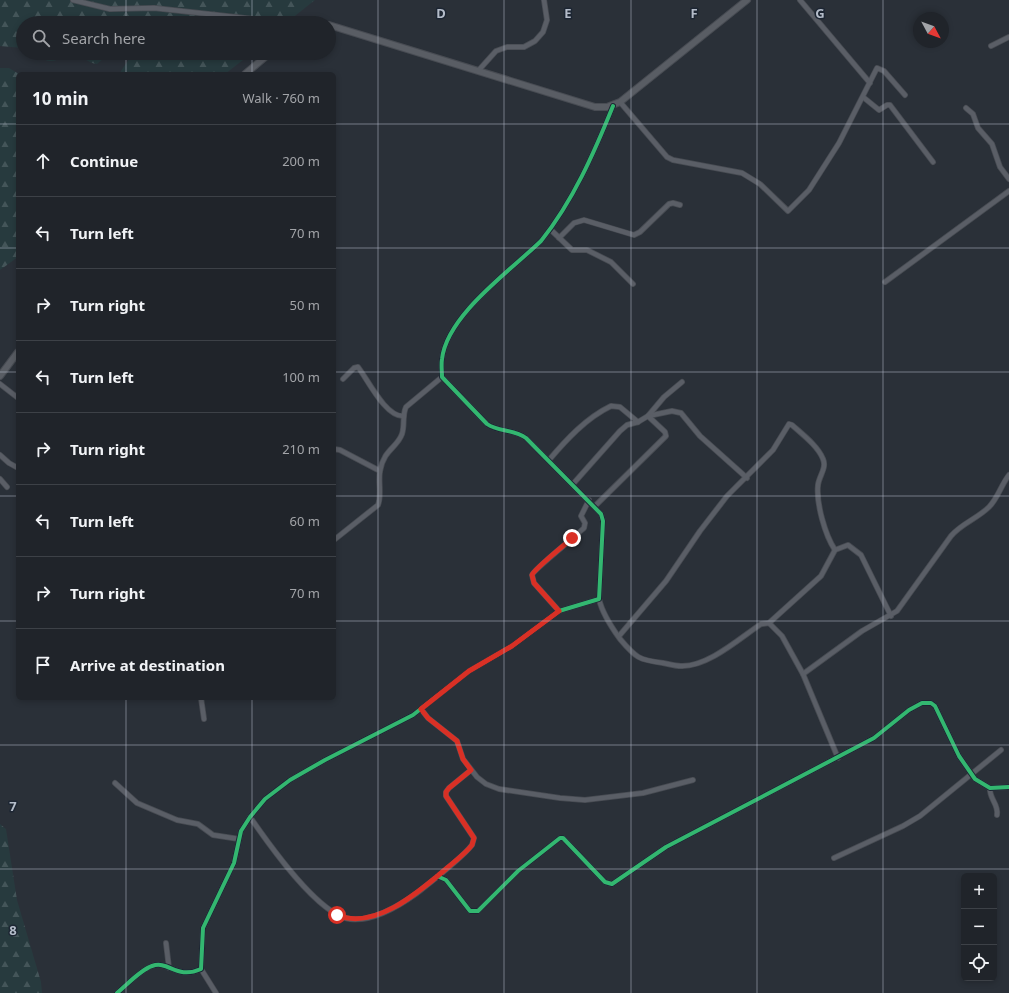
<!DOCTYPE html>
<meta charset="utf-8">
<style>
:root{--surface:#20242a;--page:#282c32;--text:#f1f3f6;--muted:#a2a4a8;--line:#3d4147}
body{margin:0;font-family:"Noto Sans",sans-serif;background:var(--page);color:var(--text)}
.controls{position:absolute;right:12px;bottom:12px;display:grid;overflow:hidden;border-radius:6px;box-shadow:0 2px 6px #0003}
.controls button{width:36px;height:36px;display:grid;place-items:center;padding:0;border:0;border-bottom:1px solid var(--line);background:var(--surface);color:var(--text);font:20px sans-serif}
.compass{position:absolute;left:913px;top:12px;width:36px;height:36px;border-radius:50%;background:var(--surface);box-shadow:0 2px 6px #0003;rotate:131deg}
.stop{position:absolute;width:12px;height:12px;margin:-9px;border:3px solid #d93025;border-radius:50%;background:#fff}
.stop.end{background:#d93025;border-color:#fff;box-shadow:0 1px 4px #0008}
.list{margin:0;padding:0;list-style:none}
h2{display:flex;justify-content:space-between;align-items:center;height:52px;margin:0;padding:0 16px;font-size:17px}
h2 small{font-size:13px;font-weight:400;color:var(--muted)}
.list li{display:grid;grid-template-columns:26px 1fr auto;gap:12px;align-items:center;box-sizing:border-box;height:72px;padding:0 16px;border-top:1px solid var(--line)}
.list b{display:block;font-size:15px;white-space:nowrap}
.list em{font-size:13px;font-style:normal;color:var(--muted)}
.icon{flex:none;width:22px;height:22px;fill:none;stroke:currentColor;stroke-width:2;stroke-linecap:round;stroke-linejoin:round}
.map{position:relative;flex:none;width:1009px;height:993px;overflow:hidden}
.search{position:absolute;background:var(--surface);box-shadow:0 2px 6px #0003;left:16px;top:16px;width:320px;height:44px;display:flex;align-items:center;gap:10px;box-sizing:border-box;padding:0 14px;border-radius:22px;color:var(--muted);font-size:15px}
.panel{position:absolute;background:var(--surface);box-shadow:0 2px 6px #0003;left:16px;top:72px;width:320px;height:628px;border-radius:6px}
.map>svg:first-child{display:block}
.forest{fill:url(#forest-firs)}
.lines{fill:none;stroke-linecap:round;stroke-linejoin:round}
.street-casing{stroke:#484c53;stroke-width:6}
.secondary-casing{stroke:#484c53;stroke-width:8}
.street{stroke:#5a5e66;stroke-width:4.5}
.secondary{stroke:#595d64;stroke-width:6}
.cycleway-casing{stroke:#1d2633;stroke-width:6}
.cycleway{stroke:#33b770;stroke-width:4}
.route{stroke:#d93025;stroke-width:5}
.grid{fill:none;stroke:#b4bcc9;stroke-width:1;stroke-opacity:0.55}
.grid-label{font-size:13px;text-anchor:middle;font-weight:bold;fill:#b4bcc9;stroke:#1d2633;stroke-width:3;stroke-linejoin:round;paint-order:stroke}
</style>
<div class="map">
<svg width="1009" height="993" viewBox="0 0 1009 993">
<defs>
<pattern id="forest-firs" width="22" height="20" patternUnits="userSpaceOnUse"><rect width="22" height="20" fill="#273a3e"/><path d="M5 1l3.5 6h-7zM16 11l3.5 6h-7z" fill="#445559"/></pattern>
</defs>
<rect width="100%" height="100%" fill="#2a3038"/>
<g class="forest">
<polygon points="0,0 315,0 286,23 23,23 23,48 0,46"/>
<path d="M31,53H110L97,64C88,64 83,55 74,54C56,51 62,72 31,53Z"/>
<polygon points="133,53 252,53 225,74 119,74"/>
<polygon points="0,68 9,68 19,74 18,257 0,270"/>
<polygon points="0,824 6,829 17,900 41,982 42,993 0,993"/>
</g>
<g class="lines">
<defs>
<g id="street">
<polyline points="73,0 110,9 154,8 289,23"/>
<polyline points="800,0 870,83"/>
<polyline points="991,46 1009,37"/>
<polyline points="478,71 496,51 507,47 524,47 535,41 543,32 547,20 544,0"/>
<polyline points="863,97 879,110 887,105 890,105 933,162"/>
<polyline points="620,102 667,157 673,160 742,173 760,184 788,211 809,190 839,143 877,68 884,71 905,95"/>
<polyline points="966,108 973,114 978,128 992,144 1000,167 1009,179"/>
<polyline points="550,229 572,250 587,250 611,262 633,284"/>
<polyline points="559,238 574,223 584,220 634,235 640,232 669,204 673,203 680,205"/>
<polyline points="885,282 1009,191"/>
<path d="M343,379L354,368L358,367C368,380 386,418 404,416"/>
<polyline points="0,384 18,398"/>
<polyline points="648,416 672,411 681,413 700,436 747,478"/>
<polyline points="334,449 340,450 380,471"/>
<polyline points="0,455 9,463 18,468"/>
<path d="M549,460C566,440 586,418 611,406L620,407L638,422"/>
<polyline points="0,479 7,487"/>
<polyline points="573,484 620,431 627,425 638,422 648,416 664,397 682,382"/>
<polyline points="595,506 666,436 665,432 648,416"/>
<path d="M334,540L378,505C382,495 378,482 380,471C384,449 397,448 402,434C405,425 402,415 406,407L442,377"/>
<path d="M599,599C602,612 612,628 620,639C636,658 639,660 663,663C669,664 675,666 681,666C708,667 740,638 761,624L769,623L782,636L803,674L838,758"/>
<path d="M559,611L534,583L532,575C533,570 576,536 584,528L585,523L581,516L589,500"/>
<polyline points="769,623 821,576 835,550 848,545 861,555 891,616"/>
<path d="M619,636L666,581L700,531L727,496L773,450L789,424L792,425C802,434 818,446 823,459C827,468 819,476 818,485C816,503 825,535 835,550"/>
<path d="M803,674L862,631L897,611L951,536C962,523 977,519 989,507C998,498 1001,485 1009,475"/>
<polyline points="201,698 204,719"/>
<polyline points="421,709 428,718 457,741 463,759 477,777 486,784 499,789 560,798 585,800 643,793 693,780"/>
<polyline points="115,783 137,803 177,820 198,824 213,835 239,839"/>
<path d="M990,788C989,799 999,804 997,815"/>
<path d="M250,817C268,843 318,915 350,919C373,922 399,906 417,893C431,882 461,859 472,845L474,838L446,796V792L449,788L471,770"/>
<polyline points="834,858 903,826 920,816 1001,750"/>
<polyline points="437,876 446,880 470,911 478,911 518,871 560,838 563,838 605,882 612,884 666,847 874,738 909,710 922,703 931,703 935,706 959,756 975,779 990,788 1009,787"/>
<polyline points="166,943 169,968"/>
<polyline points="201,969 216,993"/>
<path d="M117,993C127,985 140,970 152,966C169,960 176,980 201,969L203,928L234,863L241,831L250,817L265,799L290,780L325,760L413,715L469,671L512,646L559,611L599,599L603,521L601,514L526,438C514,429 498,432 487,424L442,377C442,371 441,365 442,359C447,315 510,271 541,241C573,201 594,153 613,106"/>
</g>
<g id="secondary">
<polyline points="309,23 320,23"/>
<polyline points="329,25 595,107 607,107 620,102 747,0"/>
<polyline points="245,74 270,53"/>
<polyline points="0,376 18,352"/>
</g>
</defs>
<use href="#street" class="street-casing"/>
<use href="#secondary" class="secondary-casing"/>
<use href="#street" class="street"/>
<use href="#secondary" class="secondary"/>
<defs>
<g id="cycleway">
<polyline points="437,876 446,880 470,911 478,911 518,871 560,838 563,838 605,882 612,884 666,847 874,738 909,710 922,703 931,703 935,706 959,756 975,779 990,788 1009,787"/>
<path d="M117,993C127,985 140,970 152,966C169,960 176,980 201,969L203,928L234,863L241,831L250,817L265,799L290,780L325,760L413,715L469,671L512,646L559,611L599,599L603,521L601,514L526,438C514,429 498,432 487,424L442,377C442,371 441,365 442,359C447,315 510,271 541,241C573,201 594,153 613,106"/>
</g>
</defs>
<use href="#cycleway" class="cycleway-casing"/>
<use href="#cycleway" class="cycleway"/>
</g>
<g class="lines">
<path class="route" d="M337,915C375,931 420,891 447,868C455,861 465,854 472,845L474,838L446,796V792L449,788L471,770L463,759L457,741L428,718L421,709L469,671L512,646L559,611L534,583L532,575C534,569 565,545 572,538"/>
</g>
<path class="grid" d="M126,0V23M252,0V23M378,0V993M504,0V993M631,0V993M757,0V993M883,0V993M126,53V74M252,53V74M0,124H18M334,124H1009M0,248H18M334,248H1009M0,372H18M334,372H1009M0,496H18M334,496H1009M0,621H18M334,621H1009M126,698V993M252,698V993M0,745H1009M0,869H1009"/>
<g class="grid-label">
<text x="441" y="18">D</text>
<text x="568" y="18">E</text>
<text x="694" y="18">F</text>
<text x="820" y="18">G</text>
<text x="13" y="811">7</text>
<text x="13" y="935">8</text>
</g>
</svg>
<div class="controls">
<button>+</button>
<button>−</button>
<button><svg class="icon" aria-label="locate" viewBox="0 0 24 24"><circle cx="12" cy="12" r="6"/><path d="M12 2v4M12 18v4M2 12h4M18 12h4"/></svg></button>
</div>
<svg class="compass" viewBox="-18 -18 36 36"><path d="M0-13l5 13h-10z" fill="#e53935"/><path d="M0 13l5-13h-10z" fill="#a2a4a8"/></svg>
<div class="stop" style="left:337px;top:915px"></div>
<div class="stop end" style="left:572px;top:538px"></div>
<div class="search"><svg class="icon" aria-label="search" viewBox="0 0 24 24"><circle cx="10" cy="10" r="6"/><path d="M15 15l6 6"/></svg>Search here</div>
<section class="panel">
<h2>10 min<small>Walk · 760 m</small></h2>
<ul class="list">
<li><svg class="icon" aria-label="ahead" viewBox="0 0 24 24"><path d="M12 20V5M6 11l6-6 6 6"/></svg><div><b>Continue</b></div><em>200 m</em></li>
<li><svg class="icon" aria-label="left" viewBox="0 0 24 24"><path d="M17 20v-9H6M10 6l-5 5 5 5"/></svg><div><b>Turn left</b></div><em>70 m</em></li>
<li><svg class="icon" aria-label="right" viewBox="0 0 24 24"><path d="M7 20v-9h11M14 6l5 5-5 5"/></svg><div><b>Turn right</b></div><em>50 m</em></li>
<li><svg class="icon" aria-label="left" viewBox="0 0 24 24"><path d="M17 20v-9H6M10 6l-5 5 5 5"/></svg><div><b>Turn left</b></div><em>100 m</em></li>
<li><svg class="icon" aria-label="right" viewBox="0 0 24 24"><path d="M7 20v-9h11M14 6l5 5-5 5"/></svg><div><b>Turn right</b></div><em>210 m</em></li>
<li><svg class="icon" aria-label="left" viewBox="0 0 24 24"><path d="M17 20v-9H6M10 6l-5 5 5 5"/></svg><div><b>Turn left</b></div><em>60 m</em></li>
<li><svg class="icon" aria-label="right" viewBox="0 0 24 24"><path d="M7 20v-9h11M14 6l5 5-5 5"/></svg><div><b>Turn right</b></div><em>70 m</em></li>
<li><svg class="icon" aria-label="arrive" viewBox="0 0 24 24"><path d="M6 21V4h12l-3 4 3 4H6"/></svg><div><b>Arrive at destination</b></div></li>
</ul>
</section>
</div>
